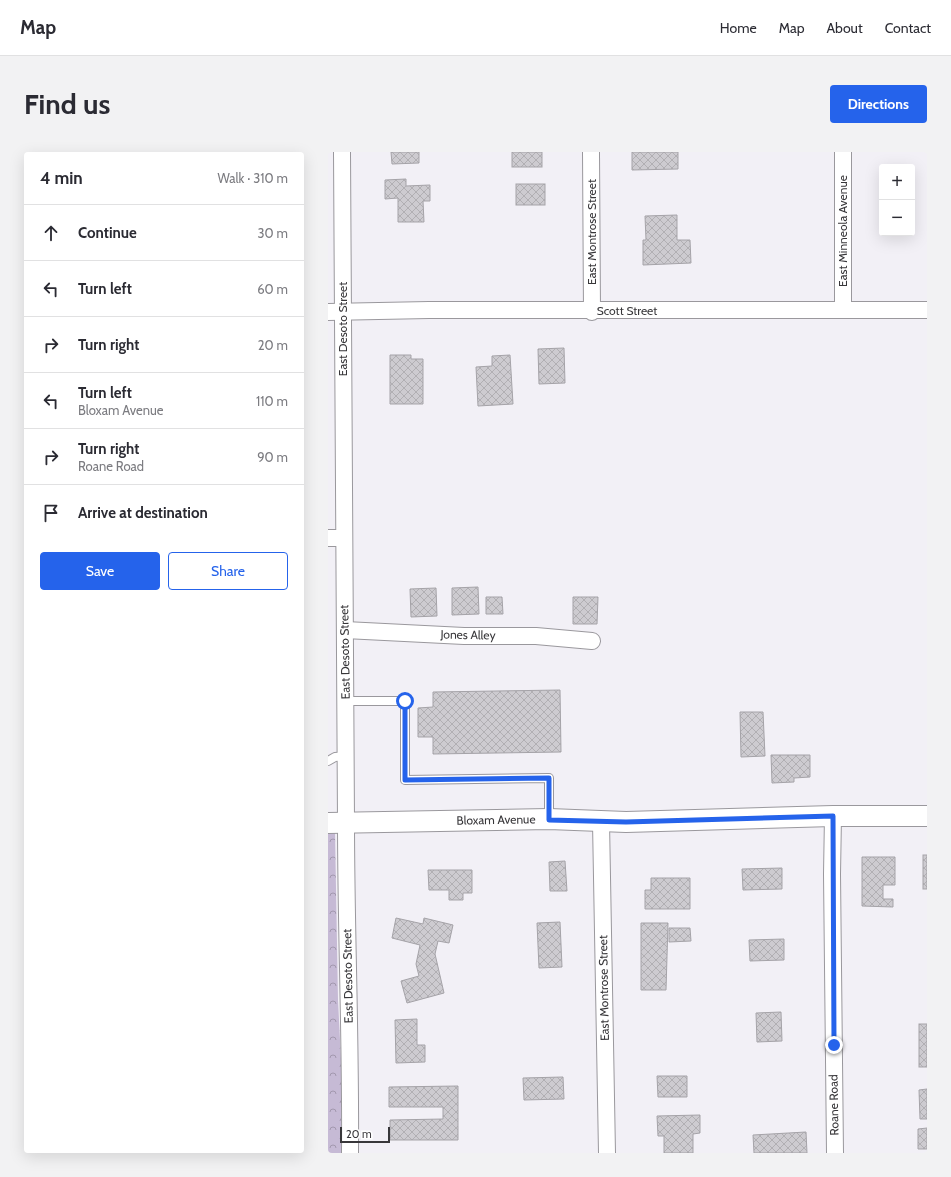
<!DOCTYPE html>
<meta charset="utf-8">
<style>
:root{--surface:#fff;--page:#f2f2f3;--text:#2b2b33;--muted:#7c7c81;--line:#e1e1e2;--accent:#2563eb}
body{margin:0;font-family:Cabin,sans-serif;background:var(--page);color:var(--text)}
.controls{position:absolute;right:12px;top:12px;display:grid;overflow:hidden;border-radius:4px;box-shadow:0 4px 16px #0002}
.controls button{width:36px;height:36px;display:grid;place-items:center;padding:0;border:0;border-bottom:1px solid var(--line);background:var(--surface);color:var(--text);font:20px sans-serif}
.scale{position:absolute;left:12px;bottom:10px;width:50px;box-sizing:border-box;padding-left:4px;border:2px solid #38373a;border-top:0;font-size:11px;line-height:14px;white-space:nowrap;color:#38373a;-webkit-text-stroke:3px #fff;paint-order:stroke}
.stop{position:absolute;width:12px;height:12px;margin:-9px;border:3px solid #2563eb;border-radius:50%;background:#fff}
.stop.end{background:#2563eb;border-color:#fff;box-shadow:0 1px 4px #0008}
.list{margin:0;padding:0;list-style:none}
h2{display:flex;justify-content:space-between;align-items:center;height:52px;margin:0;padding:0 16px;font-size:17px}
h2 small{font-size:13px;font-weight:400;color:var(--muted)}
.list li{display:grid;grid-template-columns:26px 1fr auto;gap:12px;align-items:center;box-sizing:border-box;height:56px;padding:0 16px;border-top:1px solid var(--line)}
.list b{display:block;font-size:15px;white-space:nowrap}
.list p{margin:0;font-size:13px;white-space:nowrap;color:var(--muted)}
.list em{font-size:13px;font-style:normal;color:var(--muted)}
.actions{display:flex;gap:8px;padding:12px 16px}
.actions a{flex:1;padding:9px 0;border:1px solid var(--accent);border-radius:4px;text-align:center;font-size:14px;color:var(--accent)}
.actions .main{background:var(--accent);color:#fff}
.icon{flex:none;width:22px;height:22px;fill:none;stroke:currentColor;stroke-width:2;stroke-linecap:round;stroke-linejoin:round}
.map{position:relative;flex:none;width:599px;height:1001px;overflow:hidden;border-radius:4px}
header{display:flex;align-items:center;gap:24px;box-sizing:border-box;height:56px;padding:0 20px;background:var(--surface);border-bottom:1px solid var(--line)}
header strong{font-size:19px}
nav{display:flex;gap:22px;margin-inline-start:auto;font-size:14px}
.intro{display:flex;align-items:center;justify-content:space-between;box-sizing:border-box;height:96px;padding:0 24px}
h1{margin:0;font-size:28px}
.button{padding:10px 18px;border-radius:4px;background:var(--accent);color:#fff;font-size:14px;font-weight:700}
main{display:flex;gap:24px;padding:0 24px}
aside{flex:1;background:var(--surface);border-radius:4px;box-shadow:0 4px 16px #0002}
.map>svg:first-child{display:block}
.park{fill:url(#park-crowns)}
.building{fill:url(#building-cross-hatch);stroke:#a5a3a8}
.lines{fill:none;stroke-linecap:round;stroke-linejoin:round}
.service-casing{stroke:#9a989d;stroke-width:10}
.minor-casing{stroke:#9a989d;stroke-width:18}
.tertiary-casing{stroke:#9a989d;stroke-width:22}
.service{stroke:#fff;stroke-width:8}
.minor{stroke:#fff;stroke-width:16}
.tertiary{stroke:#fff;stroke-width:20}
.route{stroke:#2563eb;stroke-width:5}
.labels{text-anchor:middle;stroke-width:3;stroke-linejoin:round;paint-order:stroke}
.street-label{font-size:12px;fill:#38373a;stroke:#fff}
</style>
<header>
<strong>Map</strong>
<nav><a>Home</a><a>Map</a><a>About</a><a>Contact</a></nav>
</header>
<div class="intro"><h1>Find us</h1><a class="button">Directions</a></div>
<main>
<aside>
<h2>4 min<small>Walk · 310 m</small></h2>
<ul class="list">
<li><svg class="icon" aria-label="ahead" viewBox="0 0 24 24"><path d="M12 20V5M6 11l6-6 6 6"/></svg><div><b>Continue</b></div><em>30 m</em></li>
<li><svg class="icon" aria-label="left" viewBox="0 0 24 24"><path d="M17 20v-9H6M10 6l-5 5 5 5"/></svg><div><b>Turn left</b></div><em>60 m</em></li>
<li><svg class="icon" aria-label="right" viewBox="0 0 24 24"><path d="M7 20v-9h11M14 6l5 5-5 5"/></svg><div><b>Turn right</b></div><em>20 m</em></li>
<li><svg class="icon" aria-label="left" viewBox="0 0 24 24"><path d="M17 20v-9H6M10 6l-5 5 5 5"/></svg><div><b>Turn left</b><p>Bloxam Avenue</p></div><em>110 m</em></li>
<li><svg class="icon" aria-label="right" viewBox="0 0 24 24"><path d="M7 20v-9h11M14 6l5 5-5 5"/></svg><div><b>Turn right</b><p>Roane Road</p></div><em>90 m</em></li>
<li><svg class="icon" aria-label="arrive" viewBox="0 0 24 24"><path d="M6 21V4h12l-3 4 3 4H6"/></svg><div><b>Arrive at destination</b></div></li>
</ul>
<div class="actions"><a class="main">Save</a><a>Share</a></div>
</aside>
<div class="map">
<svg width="599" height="1001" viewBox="0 0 599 1001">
<defs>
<pattern id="park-crowns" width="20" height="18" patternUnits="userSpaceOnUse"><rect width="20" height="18" fill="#c6bad5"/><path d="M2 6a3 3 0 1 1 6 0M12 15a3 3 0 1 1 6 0" fill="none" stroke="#a298ae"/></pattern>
<pattern id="building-cross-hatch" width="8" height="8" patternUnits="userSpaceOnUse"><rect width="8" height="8" fill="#cdcbd0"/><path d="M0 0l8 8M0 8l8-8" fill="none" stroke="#b1afb3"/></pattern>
</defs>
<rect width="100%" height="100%" fill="#f2f0f6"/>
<polygon class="park" points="0,679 7,679 10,848 13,907 13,1001 0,1001"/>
<g class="building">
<polygon points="63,0 91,0 91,11 64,12"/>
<rect x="184" y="0" width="30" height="15"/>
<polygon points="304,0 350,0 350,17 304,18"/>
<polygon points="78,27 78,34 102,33 102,49 95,49 96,70 70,70 70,46 57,47 57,28"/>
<rect x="188" y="32" width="29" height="21"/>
<polygon points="349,63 349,88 362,88 363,111 315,113 315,88 318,88 317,64"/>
<polygon points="236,196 237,231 211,232 210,197"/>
<polygon points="62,203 83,203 83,207 95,207 95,252 62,252"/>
<polygon points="182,203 185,252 150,254 148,215 164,214 164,204"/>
<polygon points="150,435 151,462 124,463 124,436"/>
<polygon points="108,436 109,464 83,465 82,437"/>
<polygon points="158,445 174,445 175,462 158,462"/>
<polygon points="245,445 270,445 269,472 245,472"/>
<polygon points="232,538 233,600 105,602 105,585 90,585 90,556 105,555 105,540"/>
<polygon points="412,560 435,560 437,604 413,605"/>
<polygon points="443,603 482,603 482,625 466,626 466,630 444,631"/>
<rect x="595" y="703" width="4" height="34"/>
<polygon points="534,705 567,705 567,733 555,733 555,747 565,747 565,755 534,754"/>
<polygon points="237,709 239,739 222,739 221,710"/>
<polygon points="454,716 454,737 415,738 414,717"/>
<polygon points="100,718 144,718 144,741 135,741 135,748 121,748 121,738 101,738"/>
<polygon points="323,726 362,726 362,757 317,757 317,738 323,738"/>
<polygon points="68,766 95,772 96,766 125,773 121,791 110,789 107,802 116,841 79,851 73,829 91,824 88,812 92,793 64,786"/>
<polygon points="232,770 234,815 211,816 209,771"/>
<polygon points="313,771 340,771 338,838 313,838"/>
<polygon points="341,776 362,776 363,789 341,790"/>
<polygon points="456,787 456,808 422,809 421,788"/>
<polygon points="453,860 454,889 429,890 428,861"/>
<polygon points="89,867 89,893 97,893 97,910 68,911 67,868"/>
<rect x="591" y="872" width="8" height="43"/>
<polygon points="329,924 359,924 359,945 330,945"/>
<polygon points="235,925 236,947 196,948 195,926"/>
<polygon points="130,934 130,988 62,988 62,968 115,967 115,955 61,955 61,935"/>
<polygon points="599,937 599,967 592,967 591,938"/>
<polygon points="372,963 372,981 365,982 365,1001 336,1001 336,984 330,984 329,964"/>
<polygon points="599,976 599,997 590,997 590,977"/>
<polygon points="478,980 479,1001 426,1001 425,983"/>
</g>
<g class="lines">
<defs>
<g id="service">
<polyline points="17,549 77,549 77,628 221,626 221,667"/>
<polyline points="0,609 7,605 18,604"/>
</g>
<g id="minor">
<path d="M14,0C16,223 16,446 18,669C18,780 23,890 22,1001"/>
<polyline points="263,0 264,160"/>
<polyline points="515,0 515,158"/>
<polyline points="0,160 101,158 599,158"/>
<polyline points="0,386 15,386"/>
<polyline points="17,478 136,484 208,484 264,489"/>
<polyline points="505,664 504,722 507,1001"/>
<polyline points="273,670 279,1001"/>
</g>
<polyline id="tertiary" points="0,671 221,667 298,670 505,664 599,664"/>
</defs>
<use href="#service" class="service-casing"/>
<use href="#minor" class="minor-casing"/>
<use href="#tertiary" class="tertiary-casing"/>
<use href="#service" class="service"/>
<use href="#minor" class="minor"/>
<use href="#tertiary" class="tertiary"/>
</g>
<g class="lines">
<polyline class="route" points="77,549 77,628 221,626 221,668 298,670 505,664 506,893"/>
</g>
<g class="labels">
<g class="street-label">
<text transform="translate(515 79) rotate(-90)" y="4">East Minneola Avenue</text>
<text transform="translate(264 80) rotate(-90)" y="4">East Montrose Street</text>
<text x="299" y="163">Scott Street</text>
<text transform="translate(15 177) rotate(-90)" y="4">East Desoto Street</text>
<text transform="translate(140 483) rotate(1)" y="4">Jones Alley</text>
<text transform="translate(17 500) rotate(-91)" y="4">East Desoto Street</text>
<text transform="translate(168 668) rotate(-1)" y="4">Bloxam Avenue</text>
<text transform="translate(20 824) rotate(-91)" y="4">East Desoto Street</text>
<text transform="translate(276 836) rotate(-91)" y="4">East Montrose Street</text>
<text transform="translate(506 953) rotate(-91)" y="4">Roane Road</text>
</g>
</g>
</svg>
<div class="controls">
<button>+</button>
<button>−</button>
</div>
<div class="scale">20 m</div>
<div class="stop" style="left:77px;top:549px"></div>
<div class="stop end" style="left:506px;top:893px"></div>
</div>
</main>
